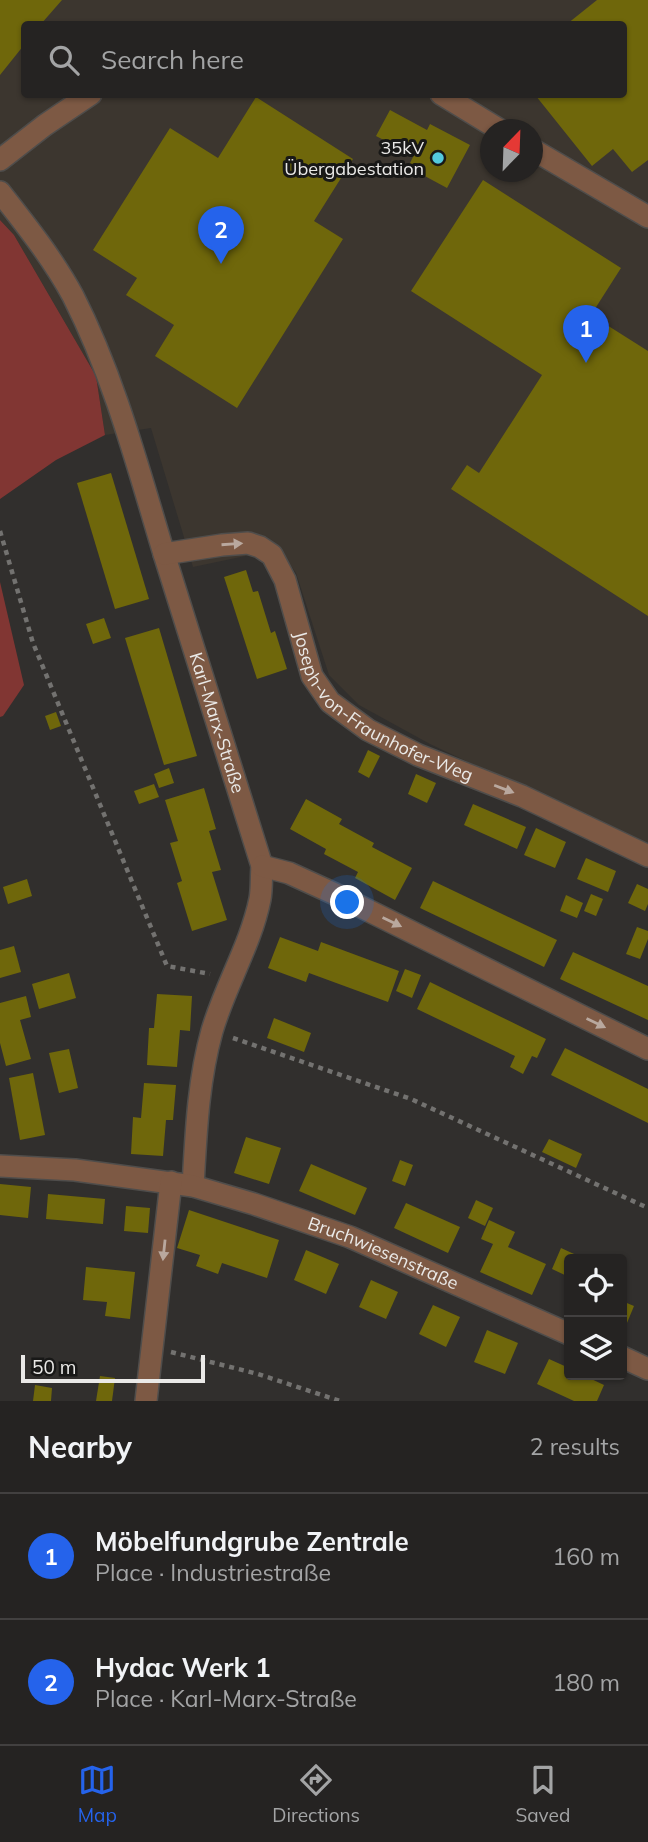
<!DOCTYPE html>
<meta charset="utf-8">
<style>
:root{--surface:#252322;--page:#2d2b2a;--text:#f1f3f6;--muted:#a3a4a5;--line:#424040;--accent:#2563eb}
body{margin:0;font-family:Mulish,sans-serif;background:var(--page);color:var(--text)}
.controls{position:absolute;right:21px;bottom:21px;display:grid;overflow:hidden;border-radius:7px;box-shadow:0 2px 5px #0004}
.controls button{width:63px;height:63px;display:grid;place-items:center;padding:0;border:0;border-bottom:2px solid var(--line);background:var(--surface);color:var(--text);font:35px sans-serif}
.compass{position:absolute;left:480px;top:119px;width:63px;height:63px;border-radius:50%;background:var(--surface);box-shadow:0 2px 5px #0004;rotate:23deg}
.scale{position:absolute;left:21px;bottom:18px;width:184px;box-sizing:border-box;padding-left:7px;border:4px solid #eae9e7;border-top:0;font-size:19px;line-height:24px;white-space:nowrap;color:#eae9e7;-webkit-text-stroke:5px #181817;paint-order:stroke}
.you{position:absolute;left:348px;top:903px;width:24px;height:24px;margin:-18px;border:5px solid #fff;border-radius:50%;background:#1a73e8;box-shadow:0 0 0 10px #1a73e833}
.badge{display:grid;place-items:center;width:46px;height:46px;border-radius:50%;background:var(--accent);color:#fff;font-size:23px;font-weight:700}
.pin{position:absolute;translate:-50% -58px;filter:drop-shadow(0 2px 4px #0008)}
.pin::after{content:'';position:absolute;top:37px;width:24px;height:21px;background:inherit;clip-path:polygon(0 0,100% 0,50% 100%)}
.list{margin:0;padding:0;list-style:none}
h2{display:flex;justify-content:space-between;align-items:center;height:91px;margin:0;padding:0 28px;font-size:30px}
h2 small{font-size:23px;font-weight:400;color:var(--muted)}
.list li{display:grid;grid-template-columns:46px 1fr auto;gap:21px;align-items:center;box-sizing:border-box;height:126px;padding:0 28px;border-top:2px solid var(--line)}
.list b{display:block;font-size:26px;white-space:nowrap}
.list p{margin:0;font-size:23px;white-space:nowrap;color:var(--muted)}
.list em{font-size:23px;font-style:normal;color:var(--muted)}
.icon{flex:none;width:38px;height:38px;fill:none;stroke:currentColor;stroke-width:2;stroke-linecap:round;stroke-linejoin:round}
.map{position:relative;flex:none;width:648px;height:1401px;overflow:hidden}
.search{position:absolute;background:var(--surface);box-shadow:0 2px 5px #0004;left:21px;right:21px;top:21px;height:77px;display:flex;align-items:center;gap:18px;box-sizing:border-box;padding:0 24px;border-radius:7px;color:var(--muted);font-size:26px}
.sheet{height:343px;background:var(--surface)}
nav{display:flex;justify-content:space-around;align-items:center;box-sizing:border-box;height:98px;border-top:2px solid var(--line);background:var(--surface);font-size:19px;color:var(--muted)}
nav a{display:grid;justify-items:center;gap:4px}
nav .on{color:var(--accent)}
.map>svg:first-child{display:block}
.built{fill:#3c362f;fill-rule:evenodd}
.green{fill:#813633}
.building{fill:#6f670b}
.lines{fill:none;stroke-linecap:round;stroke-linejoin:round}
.minor-casing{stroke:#4f4d4b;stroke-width:24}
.path{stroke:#737270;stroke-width:4.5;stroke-dasharray:5 5;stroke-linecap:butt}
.minor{stroke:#7d5944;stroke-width:21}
.oneway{fill:#b9a89e}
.poi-dot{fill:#54cade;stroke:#181817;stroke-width:2.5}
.labels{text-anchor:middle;stroke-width:6;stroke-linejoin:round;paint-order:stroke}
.poi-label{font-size:18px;fill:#eae9e7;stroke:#181817;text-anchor:end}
.street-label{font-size:18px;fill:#eae9e7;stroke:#181817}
</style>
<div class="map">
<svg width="648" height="1401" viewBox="0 0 648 1401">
<rect width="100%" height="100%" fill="#312f2d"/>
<path class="built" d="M0,0H648V847L430,744L359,705L329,675L296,573L279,549L193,567L151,428L105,435L96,376L14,235L0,220ZM24,24H624V94H24ZM490,130H532V172H490Z"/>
<g class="green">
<polygon points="0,220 14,235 96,376 105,435 56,460 0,499"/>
<polygon points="0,582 24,685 3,716 0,717"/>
</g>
<g class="building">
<polygon points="0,0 62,0 41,24 24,24 24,45 0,75"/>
<polygon points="597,0 648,0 648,160 632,172 613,149 592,166 536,96 538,94 624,94 624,24 567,24"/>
<polygon points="256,97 353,159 314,221 343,239 237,408 155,356 174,325 126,295 137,278 93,250 170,128 218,158"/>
<polygon points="390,110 427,130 430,124 470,145 447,188 408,167 417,149 403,141 399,148 376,136"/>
<polygon points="483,180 621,268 591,315 648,351 648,616 451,489 467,465 479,473 542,375 411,291"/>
<polygon points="111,473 149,599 115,609 77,483"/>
<polygon points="246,570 253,592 258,591 271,633 275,631 287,669 257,679 224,577"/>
<polygon points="104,618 111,638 93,644 86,624"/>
<polygon points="159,628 197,756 164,765 125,638"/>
<polygon points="56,712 61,726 50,730 45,716"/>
<polygon points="368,750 380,756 369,778 358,772"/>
<polygon points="169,768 174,783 159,788 154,774"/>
<polygon points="416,774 436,783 427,803 408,794"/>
<polygon points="154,784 159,797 139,804 134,791"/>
<polygon points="204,788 216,829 209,831 221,870 212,872 227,920 192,931 177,883 182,881 170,843 178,841 165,800"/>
<polygon points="306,799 342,819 339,824 374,843 372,847 412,868 395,900 355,878 358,872 324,854 326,849 290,829"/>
<polygon points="473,804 526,827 517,849 464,825"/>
<polygon points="536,828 566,842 555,868 524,855"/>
<polygon points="586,858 616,871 608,892 577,879"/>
<polygon points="27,879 32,896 8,904 3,887"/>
<polygon points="433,881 557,940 544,967 420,908"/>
<polygon points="637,884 648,889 648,904 645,911 628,903"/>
<polygon points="591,894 603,899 596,916 584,911"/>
<polygon points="566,895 583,903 577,918 560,911"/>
<polygon points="637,927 648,931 648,939 640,959 626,954"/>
<polygon points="280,937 318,951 321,942 399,971 388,1002 309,973 306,982 268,968"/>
<polygon points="14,946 21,972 0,978 0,950"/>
<polygon points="573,952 648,986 648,1020 560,979"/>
<polygon points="405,969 421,975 412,998 396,991"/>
<polygon points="69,973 76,998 39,1009 32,984"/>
<polygon points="430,982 546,1039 537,1058 532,1056 523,1074 510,1067 515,1056 417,1009"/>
<polygon points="157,994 192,996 190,1031 180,1030 177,1067 147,1065 149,1028 154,1028"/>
<polygon points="26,996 31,1017 20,1020 31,1059 6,1066 0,1043 0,1003"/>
<polygon points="274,1018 311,1033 304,1052 267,1038"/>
<polygon points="565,1048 648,1089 648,1123 551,1075"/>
<polygon points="69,1049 78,1088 59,1093 49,1053"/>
<polygon points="33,1073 45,1135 20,1140 9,1078"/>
<polygon points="144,1083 176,1085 173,1120 166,1120 163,1156 131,1154 133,1117 141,1118"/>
<polygon points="246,1137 281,1148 269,1184 234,1173"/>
<polygon points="549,1139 582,1154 576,1168 542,1152"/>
<polygon points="400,1160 413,1165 405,1186 392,1181"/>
<polygon points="311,1164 367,1188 355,1215 299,1191"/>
<polygon points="0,1184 31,1187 28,1218 0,1215"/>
<polygon points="48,1194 105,1199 103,1224 46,1219"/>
<polygon points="476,1200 493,1208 485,1226 468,1218"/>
<polygon points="406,1203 460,1227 448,1253 394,1228"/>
<polygon points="126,1206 150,1208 148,1233 124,1231"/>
<polygon points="189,1210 279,1240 267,1278 222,1263 218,1274 196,1266 200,1255 177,1248"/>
<polygon points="489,1220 515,1232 508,1247 546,1264 532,1295 480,1272 493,1244 481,1239"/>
<polygon points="561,1248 585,1259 569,1259 569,1277 552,1269"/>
<polygon points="306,1250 339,1264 326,1294 294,1280"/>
<polygon points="86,1267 135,1272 130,1319 105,1316 107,1302 83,1300"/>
<polygon points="371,1280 398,1292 386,1319 359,1307"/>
<polygon points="622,1301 634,1306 622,1335"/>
<polygon points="433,1305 460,1317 446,1347 419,1334"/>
<polygon points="487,1330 518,1343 505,1374 474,1362"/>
<polygon points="549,1359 569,1368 569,1375 583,1375 604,1385 597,1401 574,1401 537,1384"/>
<polygon points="100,1376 115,1378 112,1401 96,1401"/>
<polygon points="35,1385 52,1388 51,1401 33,1401"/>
</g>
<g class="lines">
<defs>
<g id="minor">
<polyline points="441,94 500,130"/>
<polyline points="532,149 648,217"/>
<polyline points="0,160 45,125 91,94"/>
<path id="s1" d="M0,192C26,225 53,259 73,296C115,379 138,468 165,557C197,660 229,763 262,866C261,877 262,888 260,899C251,944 225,986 212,1031C198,1081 196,1134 193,1186"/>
<path id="s2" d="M164,554L222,545L248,543L260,547L272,555L285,580L312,676L330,702L368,730L418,755L522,796L648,856"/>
<polyline points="262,866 289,873 335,894 648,1049"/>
<path id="s3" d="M0,1166L75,1170L193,1186L254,1204L350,1237L569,1334"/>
<polyline points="622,1357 648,1369"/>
<polyline points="146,1401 171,1182"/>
</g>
</defs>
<use href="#minor" class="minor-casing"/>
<g class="path">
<polyline points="0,531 33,643 167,966 210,974"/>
<polyline points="233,1038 411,1099 648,1208"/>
<polyline points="171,1352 258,1374 340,1401"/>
</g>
<use href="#minor" class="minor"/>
</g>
<defs><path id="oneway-solid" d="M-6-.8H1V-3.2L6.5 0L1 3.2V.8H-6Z" transform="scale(1.75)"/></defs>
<g class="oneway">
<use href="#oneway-solid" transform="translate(232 544) rotate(-4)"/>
<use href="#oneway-solid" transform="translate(504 789) rotate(21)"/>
<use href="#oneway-solid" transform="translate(392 922) rotate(26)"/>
<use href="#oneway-solid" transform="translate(596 1023) rotate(26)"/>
<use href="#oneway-solid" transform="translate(164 1250) rotate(96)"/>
</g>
<circle class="poi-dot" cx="438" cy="158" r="7"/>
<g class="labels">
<g class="poi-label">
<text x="424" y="154">35kV<tspan x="424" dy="21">Übergabestation</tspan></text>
</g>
<g class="street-label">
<text dy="6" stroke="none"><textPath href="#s2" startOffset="313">Joseph-von-Fraunhofer-Weg</textPath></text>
<text dy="6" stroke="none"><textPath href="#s1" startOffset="578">Karl-Marx-Straße</textPath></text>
<text dy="6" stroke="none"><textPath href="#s3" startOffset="396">Bruchwiesenstraße</textPath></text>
</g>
</g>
</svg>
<div class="controls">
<button><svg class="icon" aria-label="locate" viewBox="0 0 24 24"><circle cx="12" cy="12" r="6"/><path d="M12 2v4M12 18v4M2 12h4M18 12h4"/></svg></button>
<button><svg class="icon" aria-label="layers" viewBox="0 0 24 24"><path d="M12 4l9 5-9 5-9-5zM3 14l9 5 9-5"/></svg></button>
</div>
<svg class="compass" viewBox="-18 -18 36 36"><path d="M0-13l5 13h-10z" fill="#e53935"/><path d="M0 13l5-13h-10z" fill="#a3a4a5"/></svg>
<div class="scale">50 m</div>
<div class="you"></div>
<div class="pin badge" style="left:586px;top:363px">1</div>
<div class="pin badge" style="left:221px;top:264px">2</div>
<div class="search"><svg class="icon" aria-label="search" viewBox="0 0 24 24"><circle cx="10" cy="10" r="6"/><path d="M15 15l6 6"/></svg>Search here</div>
</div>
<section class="sheet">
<h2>Nearby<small>2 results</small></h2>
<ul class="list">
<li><span class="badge">1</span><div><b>Möbelfundgrube Zentrale</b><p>Place · Industriestraße</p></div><em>160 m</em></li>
<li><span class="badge">2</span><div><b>Hydac Werk 1</b><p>Place · Karl-Marx-Straße</p></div><em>180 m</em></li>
</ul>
</section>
<nav>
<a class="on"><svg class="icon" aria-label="map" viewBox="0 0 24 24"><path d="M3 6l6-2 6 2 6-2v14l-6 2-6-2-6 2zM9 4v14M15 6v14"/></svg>Map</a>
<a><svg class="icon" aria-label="directions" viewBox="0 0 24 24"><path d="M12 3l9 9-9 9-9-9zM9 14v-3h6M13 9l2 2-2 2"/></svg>Directions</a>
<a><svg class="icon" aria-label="saved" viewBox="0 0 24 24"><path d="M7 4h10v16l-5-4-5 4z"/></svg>Saved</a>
</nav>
